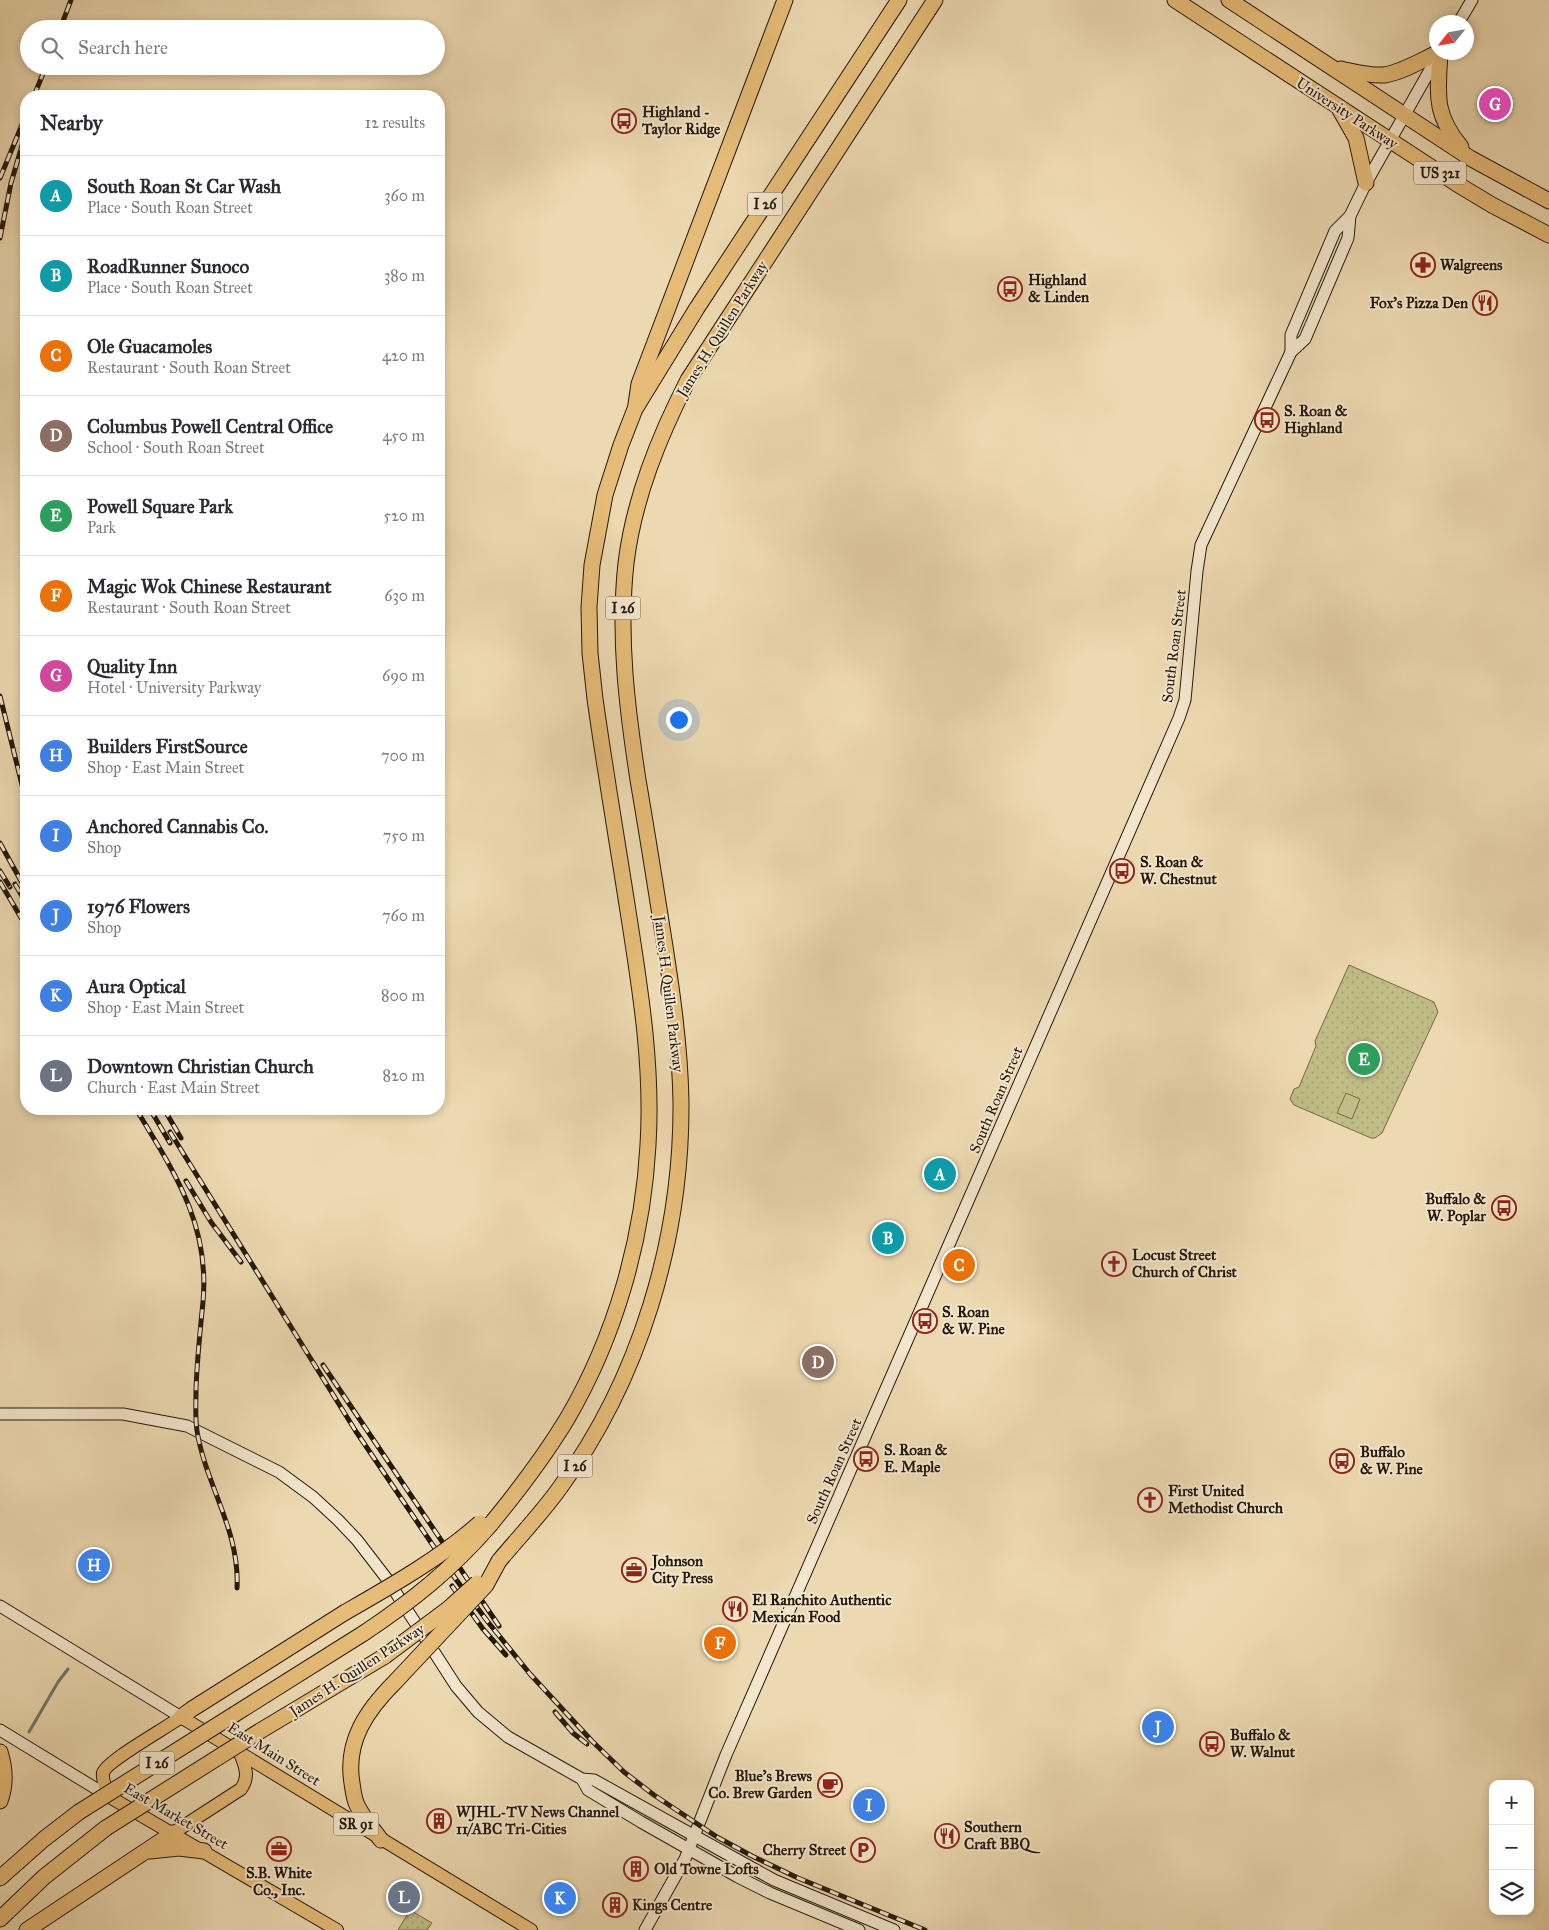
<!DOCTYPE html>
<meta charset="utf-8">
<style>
:root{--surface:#fff;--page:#f7f7f7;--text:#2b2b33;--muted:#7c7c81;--line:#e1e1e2;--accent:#d93025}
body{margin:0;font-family:"IM FELL Great Primer",serif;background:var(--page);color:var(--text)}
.controls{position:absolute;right:15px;bottom:15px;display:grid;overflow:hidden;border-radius:10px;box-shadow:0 2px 8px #0003}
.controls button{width:45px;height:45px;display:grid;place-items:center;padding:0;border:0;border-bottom:1px solid var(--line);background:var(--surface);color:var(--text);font:25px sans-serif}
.compass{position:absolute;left:1429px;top:15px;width:45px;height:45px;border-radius:50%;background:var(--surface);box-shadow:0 2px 8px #0003;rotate:239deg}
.you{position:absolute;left:678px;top:719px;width:18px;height:18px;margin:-12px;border:4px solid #fff;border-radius:50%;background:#1a73e8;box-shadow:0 0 0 8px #1a73e833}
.badge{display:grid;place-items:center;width:32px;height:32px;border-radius:50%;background:var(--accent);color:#fff;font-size:16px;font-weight:700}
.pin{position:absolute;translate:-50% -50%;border:2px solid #fff;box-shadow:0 1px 5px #0006}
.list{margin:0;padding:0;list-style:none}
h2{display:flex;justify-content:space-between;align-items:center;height:65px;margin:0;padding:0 20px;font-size:21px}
h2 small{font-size:16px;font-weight:400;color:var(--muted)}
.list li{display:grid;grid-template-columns:32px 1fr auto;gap:15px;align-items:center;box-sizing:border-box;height:80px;padding:0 20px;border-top:1px solid var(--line)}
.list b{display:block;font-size:19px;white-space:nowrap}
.list p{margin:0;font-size:16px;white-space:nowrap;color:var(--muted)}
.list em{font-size:16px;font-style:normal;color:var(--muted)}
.icon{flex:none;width:28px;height:28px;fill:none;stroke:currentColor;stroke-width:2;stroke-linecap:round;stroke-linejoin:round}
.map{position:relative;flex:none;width:1549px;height:1930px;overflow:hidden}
.search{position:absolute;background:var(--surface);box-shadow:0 2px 8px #0003;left:20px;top:20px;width:425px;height:55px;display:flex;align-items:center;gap:12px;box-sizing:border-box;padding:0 18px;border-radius:28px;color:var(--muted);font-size:19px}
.panel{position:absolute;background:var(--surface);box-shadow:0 2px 8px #0003;left:20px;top:90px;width:425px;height:1025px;border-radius:20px}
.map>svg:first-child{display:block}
.park{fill:url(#park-dots);stroke:#726a48}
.pitch{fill:#c0bc86;stroke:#726a48}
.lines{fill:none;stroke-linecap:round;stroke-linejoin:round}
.stream{stroke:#6a796c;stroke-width:3}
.secondary-casing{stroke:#24180b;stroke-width:13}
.primary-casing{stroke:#24180b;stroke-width:14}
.highway-casing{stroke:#24180b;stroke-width:17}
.secondary{stroke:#f3e6cc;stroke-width:11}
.primary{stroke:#e6bc78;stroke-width:12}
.highway{stroke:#e6bc78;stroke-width:15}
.rail-casing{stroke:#24180b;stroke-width:5}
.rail{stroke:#f3e6cc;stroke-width:3;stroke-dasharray:9;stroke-linecap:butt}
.highway-bridge-casing{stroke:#24180b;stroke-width:17;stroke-linecap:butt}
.highway-bridge{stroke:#e6bc78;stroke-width:15}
.labels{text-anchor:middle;stroke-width:4;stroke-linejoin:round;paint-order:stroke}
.shield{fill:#f3e6cc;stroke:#625645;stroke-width:1}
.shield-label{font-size:14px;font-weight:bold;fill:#24180b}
.poi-label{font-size:15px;font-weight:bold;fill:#24180b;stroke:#f3e6cc;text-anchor:start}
.street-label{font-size:15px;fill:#24180b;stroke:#f3e6cc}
</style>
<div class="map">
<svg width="1549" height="1930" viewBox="0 0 1549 1930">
<defs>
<pattern id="park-dots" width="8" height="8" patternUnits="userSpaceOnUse" patternTransform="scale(1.25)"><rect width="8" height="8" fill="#c0bc86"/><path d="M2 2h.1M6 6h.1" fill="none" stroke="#a5a172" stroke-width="1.8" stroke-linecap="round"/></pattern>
</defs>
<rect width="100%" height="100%" fill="#edd9b1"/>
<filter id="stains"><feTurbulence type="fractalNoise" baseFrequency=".004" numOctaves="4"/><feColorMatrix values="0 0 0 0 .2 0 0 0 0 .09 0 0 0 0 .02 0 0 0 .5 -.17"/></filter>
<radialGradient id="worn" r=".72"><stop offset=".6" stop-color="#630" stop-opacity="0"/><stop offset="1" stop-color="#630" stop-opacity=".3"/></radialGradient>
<g class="park">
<polygon points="1349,965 1434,1002 1438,1012 1382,1133 1375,1138 1371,1138 1294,1105 1290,1099 1294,1089 1299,1087 1316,1046 1315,1041"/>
<polygon points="410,1910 432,1923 427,1930 398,1930"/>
</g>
<polygon class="pitch" points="1346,1093 1360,1099 1352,1119 1337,1113"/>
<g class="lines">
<polyline class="stream" points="29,1732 58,1682 68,1669"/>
<defs>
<g id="secondary">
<polyline points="1459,22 1472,0"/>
<polyline points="1291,352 1291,335 1335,231 1350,216"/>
<polyline points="0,1414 123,1414 187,1426 279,1472 313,1497 338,1520 357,1540 387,1579 456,1686 478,1712 508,1737 582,1779 594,1780 774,1880 894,1930"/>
<polyline points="0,1606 181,1717"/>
<polyline points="0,1730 108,1796"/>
<polyline points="582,1779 588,1790 641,1822 738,1877 770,1893 859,1930"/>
<polyline points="645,1930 685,1859 726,1755 1179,718 1185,700 1197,571 1201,545 1291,352 1305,339 1348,238 1350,216 1366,183 1439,54"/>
</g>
<g id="primary">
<path d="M173,1833L241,1789C250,1776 245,1766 240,1753"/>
<path d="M337,1930L108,1796C106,1789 102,1780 103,1773C106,1761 168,1727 181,1717L531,1930"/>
</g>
<g id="highway">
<polyline points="1175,0 1457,184 1492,205 1549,235"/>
<polyline points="1229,0 1470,158 1549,201"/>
<path d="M1440,52C1438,94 1433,113 1461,147"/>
<path d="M1341,69C1355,72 1369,76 1384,75C1403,72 1422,60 1439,52"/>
<polyline points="1340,110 1356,138 1366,183"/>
<polyline points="636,404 639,384 785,0"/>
<path d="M490,1525C518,1491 544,1457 567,1419C615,1337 643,1240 648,1145C653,1066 640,988 628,911C617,840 605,770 595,699L590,653L589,607L592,565L605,495L621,445L635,409L697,308L899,0"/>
<path d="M499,1561C519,1537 541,1514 559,1489C640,1379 682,1238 681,1102C680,1046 672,990 663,934C655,883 647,832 638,780C627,708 618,636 626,563C634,498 659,437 688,380L935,0"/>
<polyline points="235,1714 364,1633"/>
<polyline points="181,1717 192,1709 344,1613"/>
<polyline points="260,1731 385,1656"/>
<path d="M0,1752C5,1768 6,1785 0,1801"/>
<path d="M381,1840C373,1829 363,1818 357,1805C354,1799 353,1790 352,1783C345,1741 367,1710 395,1682"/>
<polyline points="150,1851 179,1848 204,1851"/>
<polyline points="0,1878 44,1839 79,1812"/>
<polyline points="0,1919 44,1877 106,1828"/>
<polyline points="27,1930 173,1833"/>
</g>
</defs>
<use href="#secondary" class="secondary-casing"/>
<use href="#primary" class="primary-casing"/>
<use href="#highway" class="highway-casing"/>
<use href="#secondary" class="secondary"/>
<use href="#primary" class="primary"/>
<use href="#highway" class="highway"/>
<defs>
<g id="rail">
<polyline points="60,29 71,0"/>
<polyline points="34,96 46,66"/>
<polyline points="0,178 26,115"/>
<polyline points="0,238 11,183 26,132"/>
<polyline points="0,696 26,801"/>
<polyline points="0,843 26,890"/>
<polyline points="0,871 10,887"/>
<polyline points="0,882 26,926"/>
<polyline points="15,884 26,903"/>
<path d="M136,1109C174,1172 210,1224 203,1302C200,1331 197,1360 196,1389C196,1403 195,1417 197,1431C206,1486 240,1530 237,1588"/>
<polyline points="150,1109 170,1143"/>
<polyline points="164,1109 181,1138"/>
<polyline points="170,1132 355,1430 455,1578 488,1622 530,1674 592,1741 624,1772 654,1795 717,1837 752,1856 798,1878 925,1930"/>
<polyline points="186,1181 211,1222 241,1262"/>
<polyline points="323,1365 499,1626"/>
<polyline points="452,1586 483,1629 506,1655"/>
<polyline points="555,1712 573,1733 587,1744"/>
</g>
</defs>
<use href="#rail" class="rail-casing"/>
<use href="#rail" class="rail"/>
<defs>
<g id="highway-bridge">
<path d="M344,1613C391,1586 439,1559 480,1523"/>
<path d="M364,1633C412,1601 452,1569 490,1525"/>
<polyline points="385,1656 448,1609 477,1583"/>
<polyline points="395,1682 486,1585 499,1561"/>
<polyline points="79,1812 235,1714"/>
<polyline points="106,1828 260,1731"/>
</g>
</defs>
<use href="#highway-bridge" class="highway-bridge-casing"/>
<use href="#highway-bridge" class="highway-bridge"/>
</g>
<defs>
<symbol id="bus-ring" viewBox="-11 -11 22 22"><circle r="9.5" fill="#f3e6cc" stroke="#8f2418" stroke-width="1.5"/><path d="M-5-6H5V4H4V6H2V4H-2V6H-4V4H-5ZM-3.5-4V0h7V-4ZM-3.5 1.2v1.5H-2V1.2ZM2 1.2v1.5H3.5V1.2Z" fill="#8f2418"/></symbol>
<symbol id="pharmacy-ring" viewBox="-11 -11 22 22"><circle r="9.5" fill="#f3e6cc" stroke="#8f2418" stroke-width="1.5"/><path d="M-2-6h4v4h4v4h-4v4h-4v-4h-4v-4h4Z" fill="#8f2418"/></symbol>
<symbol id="restaurant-ring" viewBox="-11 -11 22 22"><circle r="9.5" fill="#f3e6cc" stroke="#8f2418" stroke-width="1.5"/><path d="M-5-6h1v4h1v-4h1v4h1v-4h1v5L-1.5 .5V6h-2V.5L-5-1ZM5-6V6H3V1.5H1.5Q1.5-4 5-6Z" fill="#8f2418"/></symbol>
<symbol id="church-ring" viewBox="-11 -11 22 22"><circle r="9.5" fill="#f3e6cc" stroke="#8f2418" stroke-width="1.5"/><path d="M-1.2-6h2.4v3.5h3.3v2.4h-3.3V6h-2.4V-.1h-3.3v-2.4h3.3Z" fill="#8f2418"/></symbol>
<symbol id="office-ring" viewBox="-11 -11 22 22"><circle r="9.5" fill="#f3e6cc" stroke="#8f2418" stroke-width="1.5"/><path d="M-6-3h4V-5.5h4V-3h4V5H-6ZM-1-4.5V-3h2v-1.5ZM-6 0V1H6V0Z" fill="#8f2418"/></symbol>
<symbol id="cafe-ring" viewBox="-11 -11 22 22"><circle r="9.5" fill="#f3e6cc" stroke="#8f2418" stroke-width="1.5"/><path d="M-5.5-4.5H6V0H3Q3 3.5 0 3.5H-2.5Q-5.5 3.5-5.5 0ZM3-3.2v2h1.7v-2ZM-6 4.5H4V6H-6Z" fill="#8f2418"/></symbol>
<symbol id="building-ring" viewBox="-11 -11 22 22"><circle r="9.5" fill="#f3e6cc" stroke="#8f2418" stroke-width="1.5"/><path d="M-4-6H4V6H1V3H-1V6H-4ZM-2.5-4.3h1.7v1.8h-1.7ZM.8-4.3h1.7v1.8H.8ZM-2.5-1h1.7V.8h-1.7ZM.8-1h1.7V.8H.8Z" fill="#8f2418"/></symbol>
<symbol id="parking-ring" viewBox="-11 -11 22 22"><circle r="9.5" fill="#f3e6cc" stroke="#8f2418" stroke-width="1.5"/><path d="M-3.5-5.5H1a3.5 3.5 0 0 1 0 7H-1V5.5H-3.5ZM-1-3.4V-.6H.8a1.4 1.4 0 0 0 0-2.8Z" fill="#8f2418"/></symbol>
</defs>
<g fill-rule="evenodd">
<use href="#bus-ring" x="610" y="107" width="28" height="28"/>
<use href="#pharmacy-ring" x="1409" y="251" width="28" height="28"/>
<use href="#bus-ring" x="996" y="275" width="28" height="28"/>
<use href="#restaurant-ring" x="1471" y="289" width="28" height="28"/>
<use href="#bus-ring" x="1253" y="406" width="28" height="28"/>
<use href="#bus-ring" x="1108" y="857" width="28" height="28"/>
<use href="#bus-ring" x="1490" y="1194" width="28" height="28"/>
<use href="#church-ring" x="1100" y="1250" width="28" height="28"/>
<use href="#bus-ring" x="911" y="1307" width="28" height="28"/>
<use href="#bus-ring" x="852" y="1445" width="28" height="28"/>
<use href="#bus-ring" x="1328" y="1447" width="28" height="28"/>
<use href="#church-ring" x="1136" y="1486" width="28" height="28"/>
<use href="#office-ring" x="620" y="1556" width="28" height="28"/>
<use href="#restaurant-ring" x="721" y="1595" width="28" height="28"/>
<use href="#bus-ring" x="1198" y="1730" width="28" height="28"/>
<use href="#cafe-ring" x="816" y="1771" width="28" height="28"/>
<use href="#building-ring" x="425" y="1807" width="28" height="28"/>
<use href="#restaurant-ring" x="933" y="1822" width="28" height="28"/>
<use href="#office-ring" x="265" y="1835" width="28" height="28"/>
<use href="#parking-ring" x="849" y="1836" width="28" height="28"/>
<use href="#building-ring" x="622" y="1855" width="28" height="28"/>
<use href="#building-ring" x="601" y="1891" width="28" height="28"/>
</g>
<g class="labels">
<g class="shield">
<rect x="1414" y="161.5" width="52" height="23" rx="4"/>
<rect x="747.5" y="192.5" width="35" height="23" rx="4"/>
<rect x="605.5" y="596.5" width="35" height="23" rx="4"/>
<rect x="557.5" y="1454.5" width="35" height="23" rx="4"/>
<rect x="139.5" y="1751.5" width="35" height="23" rx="4"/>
<rect x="333.5" y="1812.5" width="45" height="23" rx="4"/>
</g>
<g class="shield-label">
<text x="1440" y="178">US 321</text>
<text x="765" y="209">I 26</text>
<text x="623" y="613">I 26</text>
<text x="575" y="1471">I 26</text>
<text x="157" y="1768">I 26</text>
<text x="356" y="1829">SR 91</text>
</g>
<g class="poi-label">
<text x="642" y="117">Highland -<tspan x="642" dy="17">Taylor Ridge</tspan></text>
<text x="1440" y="270">Walgreens</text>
<text x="1028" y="285">Highland<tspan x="1028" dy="17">&amp; Linden</tspan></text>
<text x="1468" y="308" text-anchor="end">Fox's Pizza Den</text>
<text x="1284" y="416">S. Roan &amp;<tspan x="1284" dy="17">Highland</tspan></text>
<text x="1140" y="867">S. Roan &amp;<tspan x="1140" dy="17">W. Chestnut</tspan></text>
<text x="1486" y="1204" text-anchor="end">Buffalo &amp;<tspan x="1486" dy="17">W. Poplar</tspan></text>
<text x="1132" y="1260">Locust Street<tspan x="1132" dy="17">Church of Christ</tspan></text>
<text x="942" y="1317">S. Roan<tspan x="942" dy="17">&amp; W. Pine</tspan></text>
<text x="884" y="1455">S. Roan &amp;<tspan x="884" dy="17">E. Maple</tspan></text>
<text x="1360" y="1457">Buffalo<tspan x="1360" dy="17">&amp; W. Pine</tspan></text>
<text x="1168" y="1496">First United<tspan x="1168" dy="17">Methodist Church</tspan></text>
<text x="652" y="1566">Johnson<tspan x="652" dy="17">City Press</tspan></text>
<text x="752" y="1605">El Ranchito Authentic<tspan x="752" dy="17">Mexican Food</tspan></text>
<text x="1230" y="1740">Buffalo &amp;<tspan x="1230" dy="17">W. Walnut</tspan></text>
<text x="812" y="1781" text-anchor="end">Blue's Brews<tspan x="812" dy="17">Co. Brew Garden</tspan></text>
<text x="456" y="1817">WJHL-TV News Channel<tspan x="456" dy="17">11/ABC Tri-Cities</tspan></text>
<text x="964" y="1832">Southern<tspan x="964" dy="17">Craft BBQ</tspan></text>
<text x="846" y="1855" text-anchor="end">Cherry Street</text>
<text x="654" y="1874">Old Towne Lofts</text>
<text x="279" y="1878" text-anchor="middle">S.B. White<tspan x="279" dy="17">Co., Inc.</tspan></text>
<text x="632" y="1910">Kings Centre</text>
</g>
<g class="street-label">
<text transform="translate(1347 113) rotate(33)" y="5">University Parkway</text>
<text transform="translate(722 329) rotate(-58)" y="5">James H. Quillen Parkway</text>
<text transform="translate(1174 646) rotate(-83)" y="5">South Roan Street</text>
<text transform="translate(669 994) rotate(83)" y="5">James H. Quillen Parkway</text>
<text transform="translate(996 1100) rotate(-67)" y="5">South Roan Street</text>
<text transform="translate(834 1471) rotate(-66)" y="5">South Roan Street</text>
<text transform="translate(357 1670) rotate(-33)" y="5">James H. Quillen Parkway</text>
<text transform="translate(274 1754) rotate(32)" y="5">East Main Street</text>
<text transform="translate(176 1816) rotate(30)" y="5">East Market Street</text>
</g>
</g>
<rect width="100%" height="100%" filter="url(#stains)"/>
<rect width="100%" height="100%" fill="url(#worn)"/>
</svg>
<div class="controls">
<button>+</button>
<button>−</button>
<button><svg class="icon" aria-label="layers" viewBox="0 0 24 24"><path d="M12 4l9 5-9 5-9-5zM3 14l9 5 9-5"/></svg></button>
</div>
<svg class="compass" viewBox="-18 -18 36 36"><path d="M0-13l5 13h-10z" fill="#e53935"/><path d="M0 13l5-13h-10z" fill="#7c7c81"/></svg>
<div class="you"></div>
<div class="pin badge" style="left:940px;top:1174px;background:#0f9aa8">A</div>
<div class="pin badge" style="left:888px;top:1238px;background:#0f9aa8">B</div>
<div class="pin badge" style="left:959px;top:1265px;background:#e8710a">C</div>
<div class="pin badge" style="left:818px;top:1362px;background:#8d6e63">D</div>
<div class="pin badge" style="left:1364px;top:1059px;background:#2e9e5b">E</div>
<div class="pin badge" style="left:720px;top:1643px;background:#e8710a">F</div>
<div class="pin badge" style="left:1495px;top:104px;background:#d1479c">G</div>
<div class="pin badge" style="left:94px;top:1565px;background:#3f7fe0">H</div>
<div class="pin badge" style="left:869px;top:1805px;background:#3f7fe0">I</div>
<div class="pin badge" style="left:1158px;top:1727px;background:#3f7fe0">J</div>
<div class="pin badge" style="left:560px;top:1898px;background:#3f7fe0">K</div>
<div class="pin badge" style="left:404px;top:1897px;background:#6b7280">L</div>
<div class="search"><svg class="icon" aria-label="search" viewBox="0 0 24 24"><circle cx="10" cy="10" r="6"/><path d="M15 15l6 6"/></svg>Search here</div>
<section class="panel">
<h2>Nearby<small>12 results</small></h2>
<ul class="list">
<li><span class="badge" style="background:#0f9aa8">A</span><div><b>South Roan St Car Wash</b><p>Place · South Roan Street</p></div><em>360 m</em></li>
<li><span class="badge" style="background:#0f9aa8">B</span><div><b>RoadRunner Sunoco</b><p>Place · South Roan Street</p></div><em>380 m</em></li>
<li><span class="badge" style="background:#e8710a">C</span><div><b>Ole Guacamoles</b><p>Restaurant · South Roan Street</p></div><em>420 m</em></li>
<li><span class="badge" style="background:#8d6e63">D</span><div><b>Columbus Powell Central Office</b><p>School · South Roan Street</p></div><em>450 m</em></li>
<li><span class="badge" style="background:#2e9e5b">E</span><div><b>Powell Square Park</b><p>Park</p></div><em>520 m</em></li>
<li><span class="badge" style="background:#e8710a">F</span><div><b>Magic Wok Chinese Restaurant</b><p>Restaurant · South Roan Street</p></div><em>630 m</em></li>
<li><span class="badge" style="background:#d1479c">G</span><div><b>Quality Inn</b><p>Hotel · University Parkway</p></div><em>690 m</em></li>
<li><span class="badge" style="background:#3f7fe0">H</span><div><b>Builders FirstSource</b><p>Shop · East Main Street</p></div><em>700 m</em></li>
<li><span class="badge" style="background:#3f7fe0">I</span><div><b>Anchored Cannabis Co.</b><p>Shop</p></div><em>750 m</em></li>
<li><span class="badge" style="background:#3f7fe0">J</span><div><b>1976 Flowers</b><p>Shop</p></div><em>760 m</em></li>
<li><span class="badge" style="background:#3f7fe0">K</span><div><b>Aura Optical</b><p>Shop · East Main Street</p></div><em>800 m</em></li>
<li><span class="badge" style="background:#6b7280">L</span><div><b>Downtown Christian Church</b><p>Church · East Main Street</p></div><em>820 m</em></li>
</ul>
</section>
</div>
